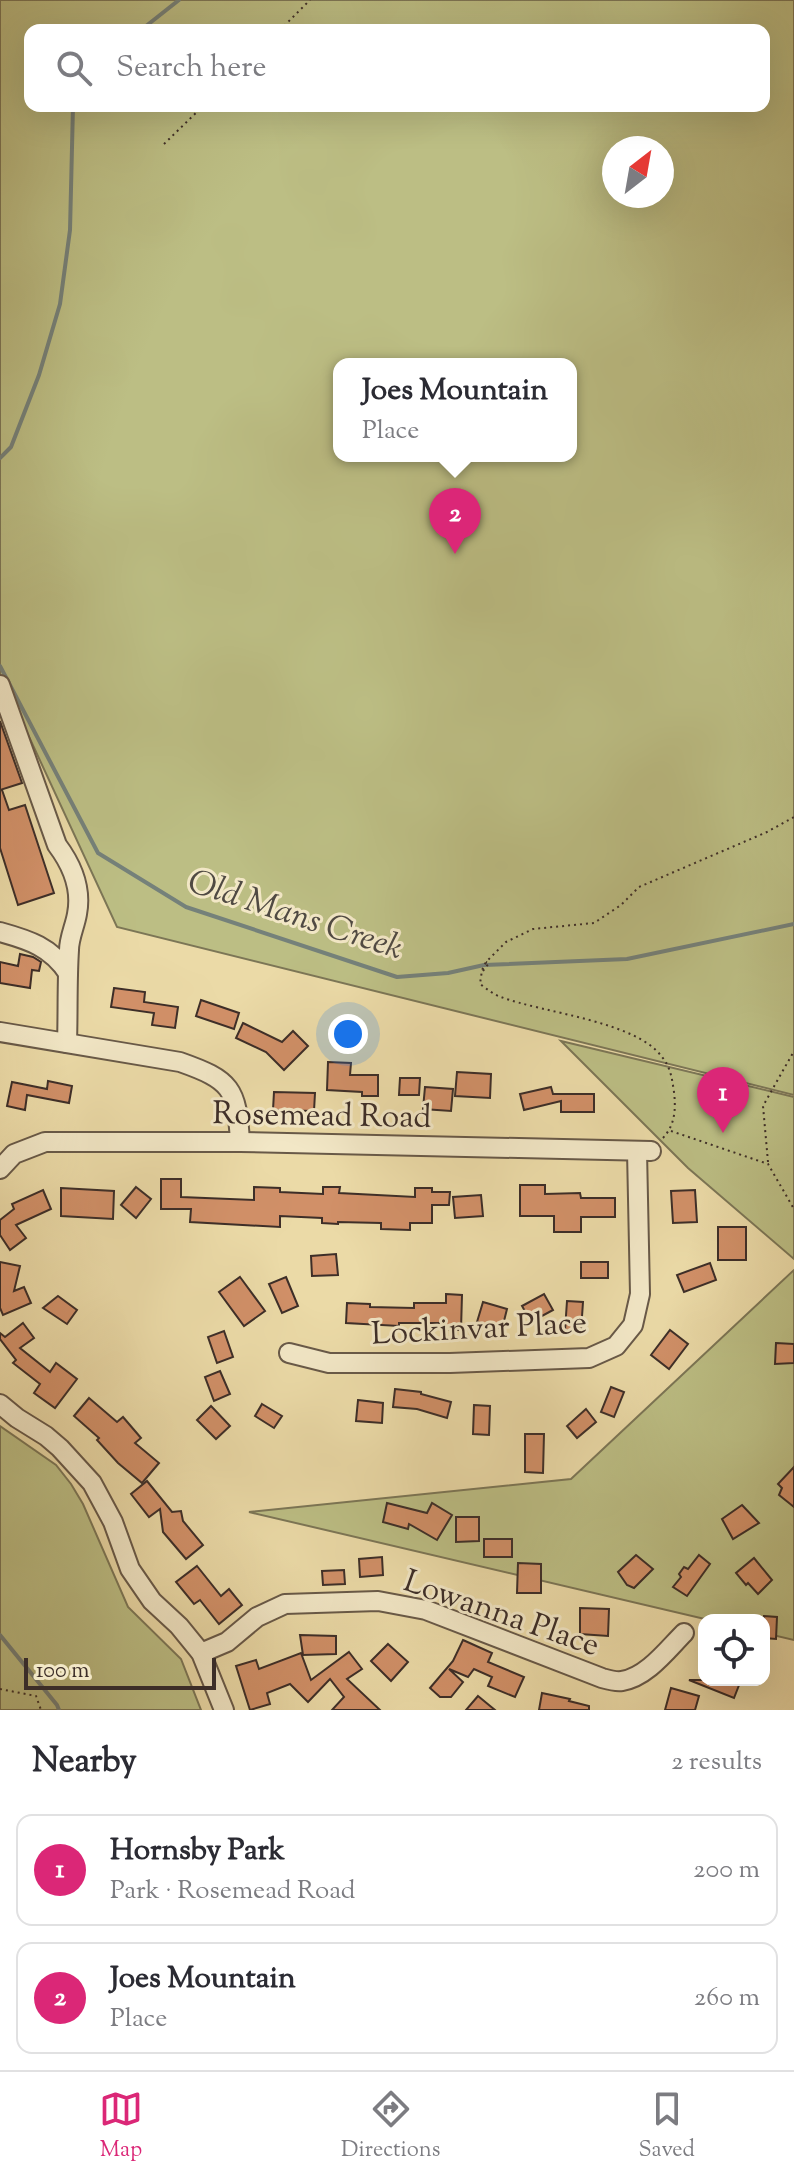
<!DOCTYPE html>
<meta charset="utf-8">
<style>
:root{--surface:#fff;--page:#f2f2f3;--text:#2b2b33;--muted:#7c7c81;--line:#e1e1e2;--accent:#db2777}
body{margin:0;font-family:"Sorts Mill Goudy",serif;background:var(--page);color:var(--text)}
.controls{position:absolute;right:24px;bottom:24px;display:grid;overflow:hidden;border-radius:16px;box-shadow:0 8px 32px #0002}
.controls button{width:72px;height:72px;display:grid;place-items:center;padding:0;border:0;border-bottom:2px solid var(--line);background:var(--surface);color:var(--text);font:40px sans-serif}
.compass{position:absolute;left:602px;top:136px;width:72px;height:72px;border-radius:50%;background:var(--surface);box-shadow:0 8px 32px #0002;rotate:31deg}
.scale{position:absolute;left:24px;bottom:20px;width:192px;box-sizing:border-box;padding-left:8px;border:4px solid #3d2e28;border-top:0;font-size:22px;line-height:28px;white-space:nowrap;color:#3d2e28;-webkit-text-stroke:6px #f2e7c6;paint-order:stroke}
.you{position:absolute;left:348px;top:1034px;width:28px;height:28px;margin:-20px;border:6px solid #fff;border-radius:50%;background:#1a73e8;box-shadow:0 0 0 12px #1a73e833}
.badge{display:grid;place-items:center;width:52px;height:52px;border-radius:50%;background:var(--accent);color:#fff;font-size:26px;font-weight:700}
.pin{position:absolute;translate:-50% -66px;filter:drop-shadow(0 2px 4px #0008)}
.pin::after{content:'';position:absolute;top:42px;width:28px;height:24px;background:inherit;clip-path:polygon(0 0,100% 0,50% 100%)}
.popup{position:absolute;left:333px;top:358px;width:244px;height:104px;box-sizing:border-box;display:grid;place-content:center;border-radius:16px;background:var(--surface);filter:drop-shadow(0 2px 6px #0005);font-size:26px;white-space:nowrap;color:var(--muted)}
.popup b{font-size:30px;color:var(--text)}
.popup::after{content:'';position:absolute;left:50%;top:100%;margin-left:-16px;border:16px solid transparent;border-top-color:var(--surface)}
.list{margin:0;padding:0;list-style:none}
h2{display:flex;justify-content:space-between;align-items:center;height:104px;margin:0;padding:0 32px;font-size:34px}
h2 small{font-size:26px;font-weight:400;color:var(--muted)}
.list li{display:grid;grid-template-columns:52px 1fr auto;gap:24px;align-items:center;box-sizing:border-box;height:112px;margin:0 16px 16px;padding:0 16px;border:2px solid var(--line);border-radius:16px}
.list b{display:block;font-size:30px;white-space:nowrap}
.list p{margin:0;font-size:26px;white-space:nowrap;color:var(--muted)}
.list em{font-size:26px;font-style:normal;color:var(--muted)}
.icon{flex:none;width:44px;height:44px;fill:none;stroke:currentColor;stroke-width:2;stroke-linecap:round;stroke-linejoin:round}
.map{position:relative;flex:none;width:794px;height:1710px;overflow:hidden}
.search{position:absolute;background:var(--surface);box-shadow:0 8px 32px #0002;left:24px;right:24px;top:24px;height:88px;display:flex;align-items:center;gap:20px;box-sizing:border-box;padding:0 28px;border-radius:16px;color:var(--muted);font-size:30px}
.sheet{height:360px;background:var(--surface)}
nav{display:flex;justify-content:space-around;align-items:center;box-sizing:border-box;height:112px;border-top:2px solid var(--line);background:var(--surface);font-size:22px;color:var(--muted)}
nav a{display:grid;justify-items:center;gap:4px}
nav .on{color:var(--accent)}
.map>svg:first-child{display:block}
.green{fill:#bcbe84;stroke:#7c7656;stroke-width:2;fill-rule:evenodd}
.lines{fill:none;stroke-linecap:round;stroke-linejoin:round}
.stream{stroke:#75817a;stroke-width:4}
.building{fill:#d19068;stroke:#3d2e28;stroke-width:2}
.minor-casing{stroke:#685948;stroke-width:22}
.path{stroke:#3d2e28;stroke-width:2;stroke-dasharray:2 4;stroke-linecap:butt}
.minor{stroke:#f2e7c6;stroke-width:18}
.labels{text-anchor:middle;stroke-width:6;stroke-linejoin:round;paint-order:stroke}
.street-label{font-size:32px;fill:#3d2e28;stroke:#f2e7c6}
.water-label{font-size:34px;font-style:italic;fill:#504a43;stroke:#f2e7c6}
</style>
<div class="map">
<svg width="794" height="1710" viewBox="0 0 794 1710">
<rect width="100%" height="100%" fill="#ebdaa7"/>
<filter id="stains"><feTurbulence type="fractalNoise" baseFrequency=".0025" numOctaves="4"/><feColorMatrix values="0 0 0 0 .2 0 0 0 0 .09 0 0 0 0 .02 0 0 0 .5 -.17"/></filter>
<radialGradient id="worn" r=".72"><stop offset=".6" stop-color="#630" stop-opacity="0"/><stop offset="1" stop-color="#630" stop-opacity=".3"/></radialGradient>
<g class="green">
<path d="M0,0H794V1095L117,927L0,674ZM30,30H764V106H30ZM614,148H662V196H614ZM339,364H571V456H339Z"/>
<polygon points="561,1041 794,1097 794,1259 688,1168"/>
<polygon points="794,1270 794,1640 764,1633 764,1620 709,1620 249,1512 571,1479"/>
<polygon points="0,1426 56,1465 71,1484 83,1504 128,1607 181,1659 201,1710 0,1710"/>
</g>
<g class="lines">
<g class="stream">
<polyline points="141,30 179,0"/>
<polyline points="0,458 11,447 39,375 60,304 70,230 73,106"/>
<polyline points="0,666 98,853 186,907 397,977 448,973 484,965 627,959 794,924"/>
<polyline points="0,1635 57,1705 59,1710"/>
</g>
</g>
<g class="building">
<polygon points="0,721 22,783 0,790"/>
<polygon points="0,790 2,790 9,810 25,805 54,893 18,905 0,848"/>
<polygon points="20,954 33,957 41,962 39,971 32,970 30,988 0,983 0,962 18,966"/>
<polygon points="114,988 145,992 144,1002 178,1007 175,1028 152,1025 154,1013 111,1007"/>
<polygon points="201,1000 239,1013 234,1029 196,1016"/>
<polygon points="243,1023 282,1042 293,1031 308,1046 284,1070 266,1052 236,1038"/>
<polygon points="328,1062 351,1063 350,1075 378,1075 378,1096 362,1096 362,1092 327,1090"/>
<polygon points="457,1072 491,1074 490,1098 455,1096"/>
<polygon points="400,1078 420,1078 419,1095 399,1095"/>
<polygon points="48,1081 72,1086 69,1103 27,1095 25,1110 7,1106 12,1082 47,1089"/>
<polygon points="425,1087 453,1089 451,1111 423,1109"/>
<polygon points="551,1087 553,1094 594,1094 594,1112 561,1112 561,1101 524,1110 520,1094"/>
<polygon points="274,1092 315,1093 314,1111 273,1110"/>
<polygon points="161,1179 181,1179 181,1197 254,1200 254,1187 280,1188 280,1192 323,1194 323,1187 340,1187 339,1193 415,1197 415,1188 432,1188 432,1192 450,1192 449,1205 432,1205 432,1223 410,1223 410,1230 381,1229 381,1223 338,1222 338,1224 322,1223 322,1218 280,1216 280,1227 190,1222 191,1209 161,1209"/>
<polygon points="520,1185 545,1185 545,1194 580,1193 581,1198 615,1198 615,1217 581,1217 581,1232 554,1232 554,1216 520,1216"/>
<polygon points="136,1187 151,1199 136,1218 121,1205"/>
<polygon points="61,1188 114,1191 113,1219 61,1216"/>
<polygon points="43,1190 51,1209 16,1225 26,1238 10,1250 0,1235 0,1220 14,1209 12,1204"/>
<polygon points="695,1190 697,1222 673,1223 671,1191"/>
<polygon points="481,1195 483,1216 455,1218 453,1197"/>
<rect x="718" y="1227" width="28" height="33"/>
<polygon points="336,1254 338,1275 312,1276 311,1256"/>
<polygon points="0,1262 20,1266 14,1291 24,1287 31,1303 3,1315 0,1308"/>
<rect x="581" y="1262" width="27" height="16"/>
<polygon points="710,1263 716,1280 684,1292 677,1275"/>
<polygon points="240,1277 265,1311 244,1326 219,1292"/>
<polygon points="286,1277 298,1306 282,1313 269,1284"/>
<polygon points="446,1294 462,1295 461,1330 445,1329 445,1323 399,1323 399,1326 346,1323 347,1303 370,1304 370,1307 414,1308 414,1303 446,1303"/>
<polygon points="544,1294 553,1310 531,1322 522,1306"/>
<polygon points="58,1296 77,1310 67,1324 43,1308"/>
<polygon points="567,1301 583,1302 581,1331 565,1330"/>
<polygon points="483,1302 507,1309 502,1329 477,1322"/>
<polygon points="23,1323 34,1338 20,1348 50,1372 56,1363 77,1379 55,1408 34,1393 40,1384 13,1363 16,1360 0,1339 0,1333 5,1337"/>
<polygon points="670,1330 688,1344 669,1369 651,1355"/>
<polygon points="224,1331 233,1357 217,1363 208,1337"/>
<polygon points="776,1343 794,1344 794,1363 775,1364"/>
<polygon points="220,1371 230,1394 214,1401 205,1377"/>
<polygon points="611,1387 624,1392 614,1417 601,1412"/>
<polygon points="395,1389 421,1392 421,1394 451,1402 447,1418 417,1409 393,1407"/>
<polygon points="89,1398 117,1422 123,1417 141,1438 135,1443 159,1463 142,1483 118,1463 97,1440 99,1438 74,1416"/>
<polygon points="358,1400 383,1403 382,1423 356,1421"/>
<polygon points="262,1404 282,1416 274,1428 255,1416"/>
<polygon points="474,1405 490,1406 489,1435 473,1434"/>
<polygon points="211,1406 230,1426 216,1439 197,1420"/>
<polygon points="586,1409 596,1422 577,1438 567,1426"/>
<polygon points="525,1434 544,1434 543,1473 525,1472"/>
<polygon points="794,1467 794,1507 779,1495 782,1488 778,1484"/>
<polygon points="147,1481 172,1512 181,1511 183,1521 203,1545 186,1559 163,1532 160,1509 149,1517 131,1494"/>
<polygon points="387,1503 427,1513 432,1503 452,1515 437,1540 409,1524 408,1529 383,1522"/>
<polygon points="742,1505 759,1523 733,1539 722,1519"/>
<polygon points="456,1517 479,1517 479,1541 456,1542"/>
<rect x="484" y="1539" width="28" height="18"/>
<polygon points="636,1555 653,1569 634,1588 627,1585 618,1572"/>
<polygon points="699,1555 710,1564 687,1596 673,1587 681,1577 679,1574 684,1567 688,1569"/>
<polygon points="382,1557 383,1575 360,1577 359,1559"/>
<polygon points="754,1558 772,1580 758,1594 748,1583 746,1585 736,1573"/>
<polygon points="518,1563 541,1564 541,1593 517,1593"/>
<polygon points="197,1566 221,1596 229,1589 242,1605 219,1624 200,1600 194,1604 176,1582"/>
<polygon points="344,1570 345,1584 323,1585 322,1571"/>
<polygon points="580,1608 609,1609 608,1636 580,1634"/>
<polygon points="764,1616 777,1617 776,1639 764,1638"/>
<polygon points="300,1635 336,1636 336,1654 303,1655"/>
<polygon points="463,1640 492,1653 488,1662 524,1677 515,1697 488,1686 492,1677 474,1669 468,1677 449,1669 463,1682 451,1697 440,1697 430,1688 453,1661"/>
<polygon points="388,1644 408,1662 391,1681 371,1661"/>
<polygon points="349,1652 362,1669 347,1679 380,1710 332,1710 344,1697 330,1679 308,1702 290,1684 267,1693 270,1704 250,1710 236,1666 256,1660 259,1669 301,1653 311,1680"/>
<polygon points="689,1680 741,1680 734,1698"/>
<polygon points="671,1688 699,1696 695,1710 665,1710"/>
<polygon points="542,1693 570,1699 569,1701 589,1706 589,1710 539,1710"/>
<polygon points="478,1696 495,1710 466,1710"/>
</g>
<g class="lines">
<defs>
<g id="minor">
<path d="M0,685L57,845C72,865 82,888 77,914C75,926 69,938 69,950C67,981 68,1012 67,1043"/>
<path d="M0,932C29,940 51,947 68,973"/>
<path d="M0,1032L180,1062C231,1080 237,1088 240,1142"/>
<polyline points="0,1169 14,1154 45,1142 240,1142 651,1151"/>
<polyline points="289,1353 329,1363 450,1363 589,1358 616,1346 633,1325 640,1294 637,1151"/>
<polyline points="0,1404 17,1418 46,1436 60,1448 92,1483 113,1522 130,1569 152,1601 179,1626 201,1653 224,1710"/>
<path d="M201,1653L227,1642L257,1617L285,1604L378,1601L426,1610L602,1678C609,1680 615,1682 622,1681C647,1677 667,1650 684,1633"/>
</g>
</defs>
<use href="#minor" class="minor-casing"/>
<g class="path">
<polyline points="280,30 310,0"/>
<polyline points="164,144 203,106"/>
<polyline points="483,971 489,963 486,962"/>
<polyline points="671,1131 768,1164 794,1209"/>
<path d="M663,1138C675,1125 676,1109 674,1092C672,1079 671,1068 662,1057C636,1021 543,1013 501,997C494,995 487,989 480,984L482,970L486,962L506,942L533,929L594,923L621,905L639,887L767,832L794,817"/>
<polyline points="768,1162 763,1106 794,1051"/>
<polyline points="0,1689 36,1696 41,1710"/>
</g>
<use href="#minor" class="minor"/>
</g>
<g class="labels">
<g class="street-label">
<text transform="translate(322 1114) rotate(1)" y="11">Rosemead Road</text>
<text transform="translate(479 1327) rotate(-3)" y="11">Lockinvar Place</text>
<text transform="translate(502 1612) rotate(19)" y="11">Lowanna Place</text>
</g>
<g class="water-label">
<text transform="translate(296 913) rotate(18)" y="12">Old Mans Creek</text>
</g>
</g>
<rect width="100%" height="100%" filter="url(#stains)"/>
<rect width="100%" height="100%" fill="url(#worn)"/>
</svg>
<div class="controls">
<button><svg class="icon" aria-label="locate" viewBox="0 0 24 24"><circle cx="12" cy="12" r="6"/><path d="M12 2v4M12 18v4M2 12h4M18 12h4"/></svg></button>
</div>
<svg class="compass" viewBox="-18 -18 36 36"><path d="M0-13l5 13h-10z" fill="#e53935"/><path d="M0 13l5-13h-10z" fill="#7c7c81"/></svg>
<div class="scale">100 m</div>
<div class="you"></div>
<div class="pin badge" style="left:723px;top:1133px">1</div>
<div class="pin badge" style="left:455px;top:554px">2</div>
<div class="popup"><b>Joes Mountain</b>Place</div>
<div class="search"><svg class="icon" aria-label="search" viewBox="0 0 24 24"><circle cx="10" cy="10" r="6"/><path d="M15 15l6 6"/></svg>Search here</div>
</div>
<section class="sheet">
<h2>Nearby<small>2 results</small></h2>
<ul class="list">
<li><span class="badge">1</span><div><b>Hornsby Park</b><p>Park · Rosemead Road</p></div><em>200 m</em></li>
<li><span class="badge">2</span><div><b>Joes Mountain</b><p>Place</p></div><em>260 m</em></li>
</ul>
</section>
<nav>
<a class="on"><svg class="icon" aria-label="map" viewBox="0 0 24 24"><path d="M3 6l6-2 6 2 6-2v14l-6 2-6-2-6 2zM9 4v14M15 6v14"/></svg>Map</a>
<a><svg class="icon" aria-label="directions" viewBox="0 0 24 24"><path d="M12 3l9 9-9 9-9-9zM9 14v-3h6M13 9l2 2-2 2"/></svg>Directions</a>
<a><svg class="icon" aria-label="saved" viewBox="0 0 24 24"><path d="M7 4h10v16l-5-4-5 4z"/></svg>Saved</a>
</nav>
